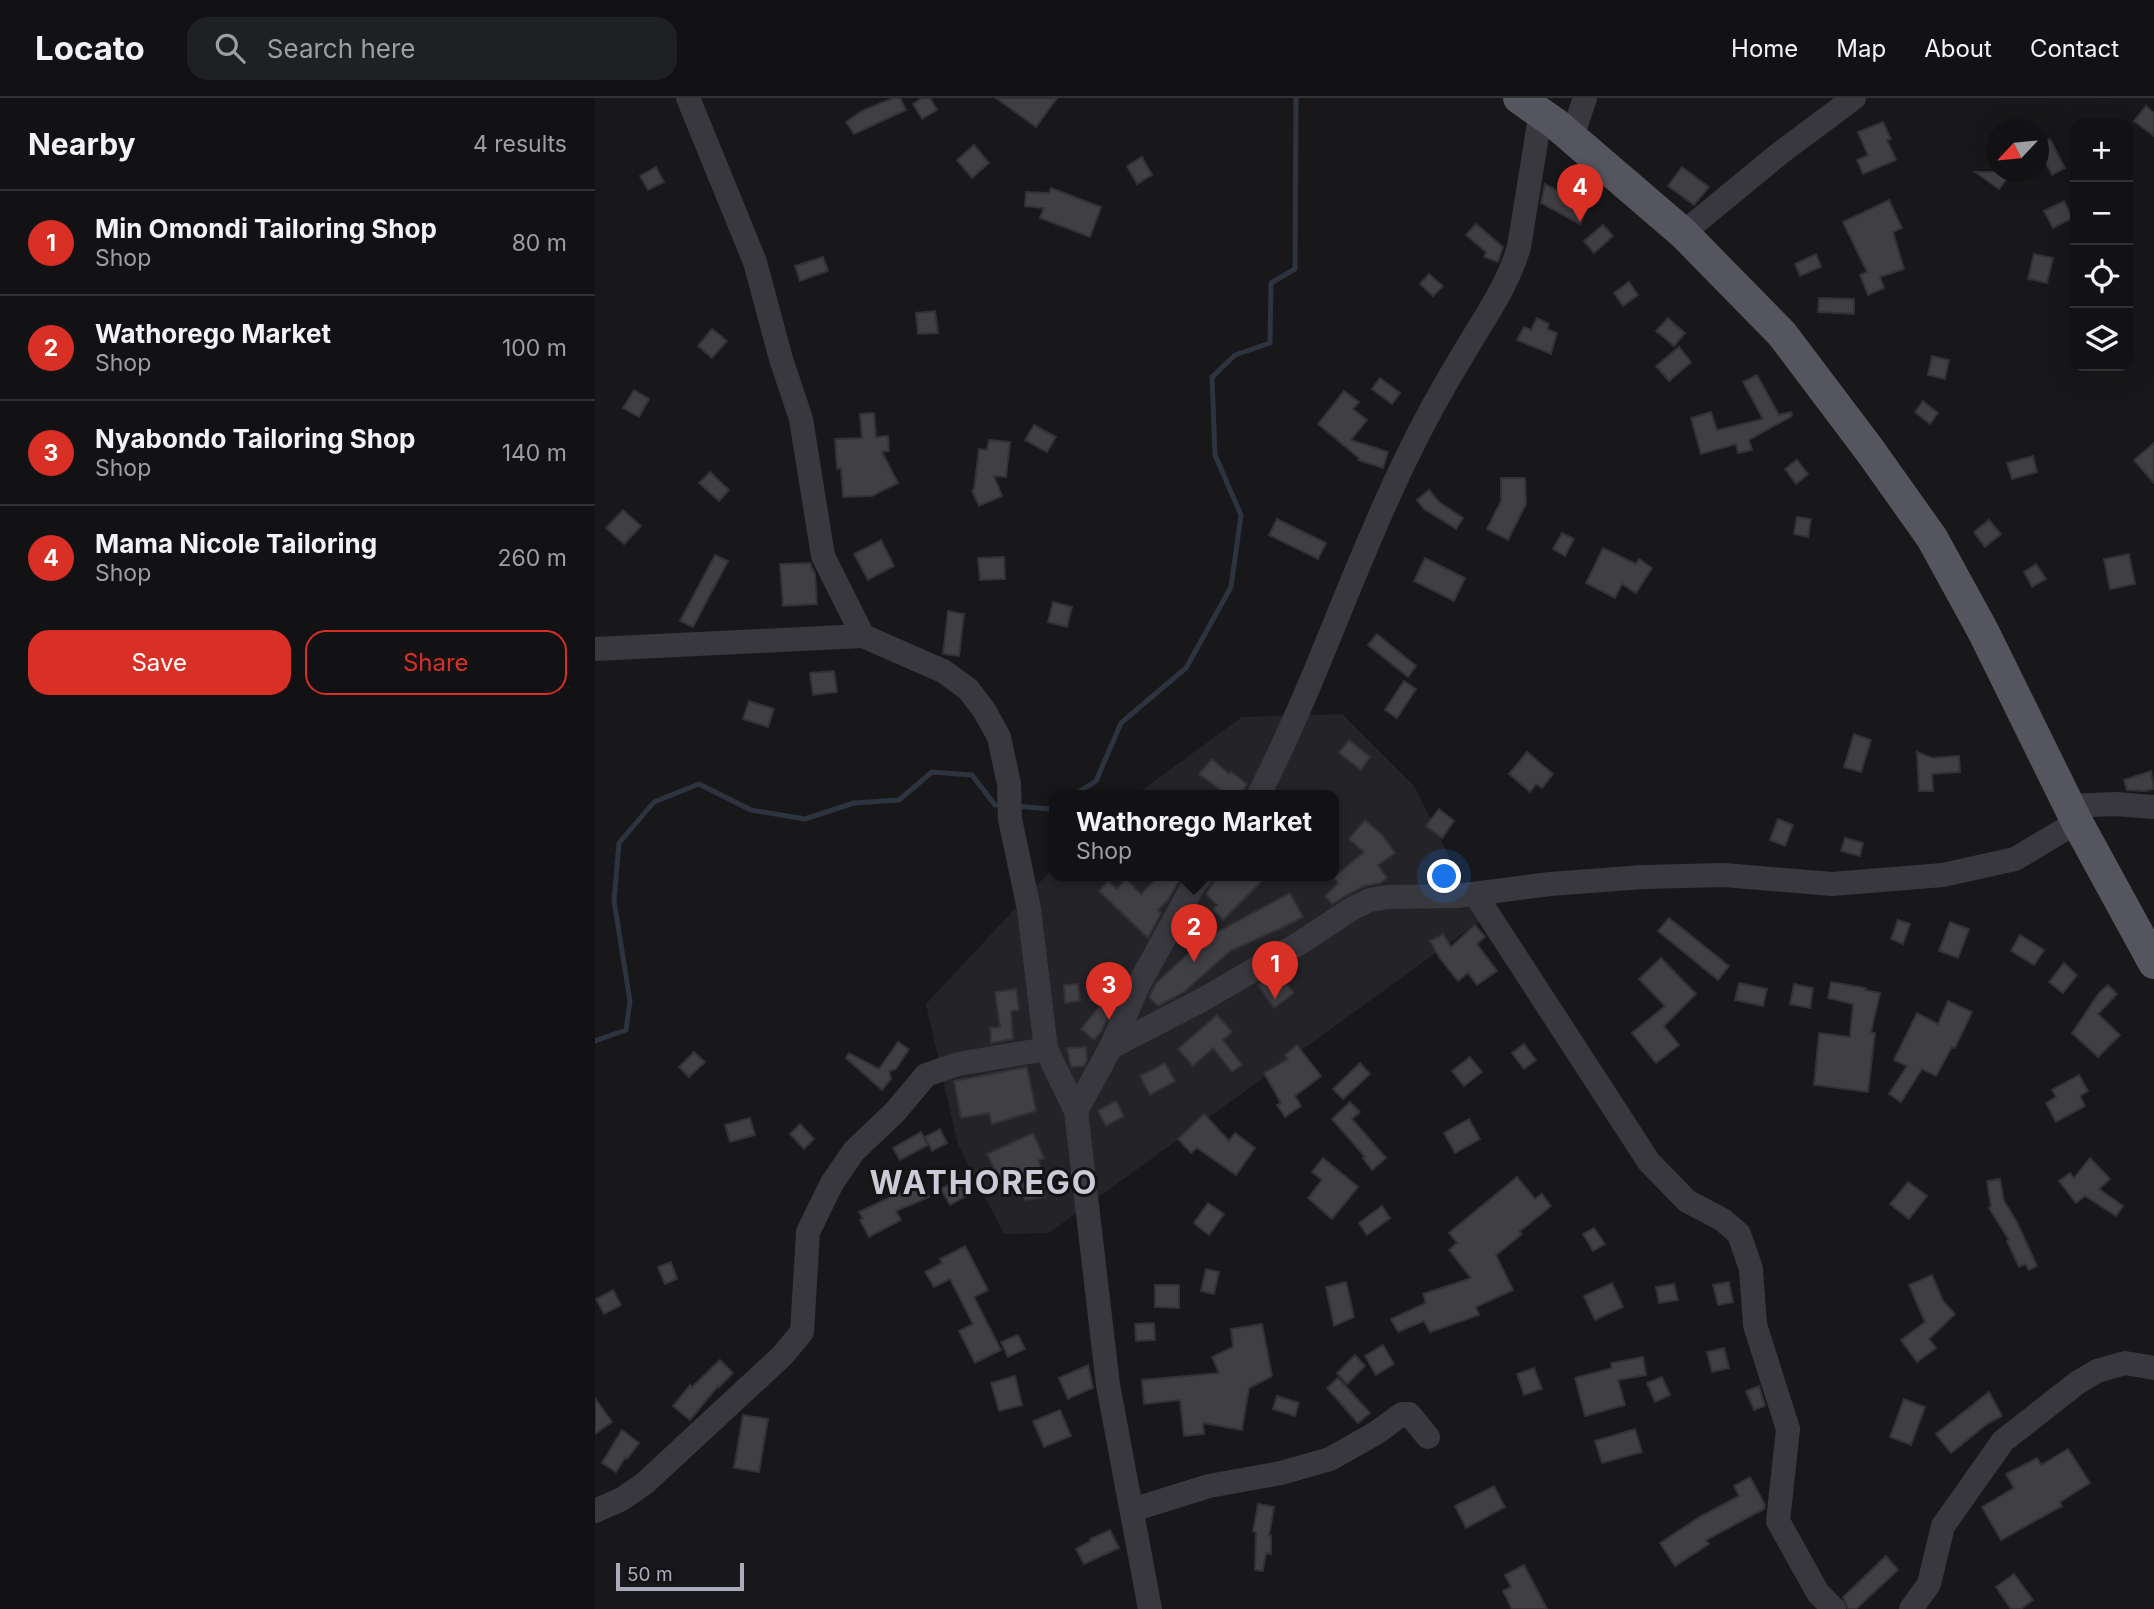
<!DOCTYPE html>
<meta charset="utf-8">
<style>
:root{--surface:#121214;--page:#1f2022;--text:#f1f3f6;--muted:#9c9ea0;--line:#313234;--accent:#d93025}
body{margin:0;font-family:Inter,sans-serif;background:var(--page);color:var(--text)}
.controls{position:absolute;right:21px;top:21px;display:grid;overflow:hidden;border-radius:14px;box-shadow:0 7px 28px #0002}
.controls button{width:63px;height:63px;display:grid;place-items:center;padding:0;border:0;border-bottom:2px solid var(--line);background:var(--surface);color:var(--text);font:35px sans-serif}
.compass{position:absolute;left:1391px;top:21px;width:63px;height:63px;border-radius:50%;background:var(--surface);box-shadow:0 7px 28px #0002;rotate:244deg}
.scale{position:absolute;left:21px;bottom:18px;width:128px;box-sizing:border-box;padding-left:7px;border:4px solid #a9abba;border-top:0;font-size:19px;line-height:24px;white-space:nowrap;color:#a9abba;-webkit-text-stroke:5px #131315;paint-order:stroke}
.you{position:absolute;left:850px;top:779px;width:24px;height:24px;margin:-18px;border:5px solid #fff;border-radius:50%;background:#1a73e8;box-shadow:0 0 0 10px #1a73e833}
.badge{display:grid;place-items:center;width:46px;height:46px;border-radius:50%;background:var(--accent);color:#fff;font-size:23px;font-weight:700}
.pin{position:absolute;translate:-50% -58px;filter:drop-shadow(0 2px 4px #0008)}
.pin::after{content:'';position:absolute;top:37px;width:24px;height:21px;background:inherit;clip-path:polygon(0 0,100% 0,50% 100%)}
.popup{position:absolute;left:454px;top:692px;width:290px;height:91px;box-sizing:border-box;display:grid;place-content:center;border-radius:14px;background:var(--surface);filter:drop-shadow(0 2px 5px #0005);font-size:23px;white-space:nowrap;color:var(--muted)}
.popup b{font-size:26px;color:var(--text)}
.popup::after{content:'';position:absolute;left:50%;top:100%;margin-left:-14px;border:14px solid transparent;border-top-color:var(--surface)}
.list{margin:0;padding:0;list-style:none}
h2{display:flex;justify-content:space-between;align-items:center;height:91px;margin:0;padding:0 28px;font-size:30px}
h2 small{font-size:23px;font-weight:400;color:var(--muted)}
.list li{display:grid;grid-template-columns:46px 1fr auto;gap:21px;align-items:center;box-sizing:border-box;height:105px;padding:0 28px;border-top:2px solid var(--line)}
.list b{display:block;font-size:26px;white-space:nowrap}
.list p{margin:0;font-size:23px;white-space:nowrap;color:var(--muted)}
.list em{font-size:23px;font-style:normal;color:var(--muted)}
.actions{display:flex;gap:14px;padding:21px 28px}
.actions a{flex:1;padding:16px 0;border:2px solid var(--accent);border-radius:21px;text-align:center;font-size:24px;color:var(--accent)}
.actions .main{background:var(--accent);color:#fff}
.icon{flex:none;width:38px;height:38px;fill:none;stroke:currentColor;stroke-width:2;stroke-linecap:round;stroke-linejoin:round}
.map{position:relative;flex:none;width:1559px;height:1511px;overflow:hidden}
header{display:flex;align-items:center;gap:42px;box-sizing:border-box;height:98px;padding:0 35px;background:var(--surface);border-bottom:2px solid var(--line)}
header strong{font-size:33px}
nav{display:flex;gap:38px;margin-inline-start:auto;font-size:24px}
.search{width:490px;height:63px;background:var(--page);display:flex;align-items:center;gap:18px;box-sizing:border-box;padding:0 24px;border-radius:21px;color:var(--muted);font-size:26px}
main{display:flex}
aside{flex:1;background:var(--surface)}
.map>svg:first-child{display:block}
.built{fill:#242327}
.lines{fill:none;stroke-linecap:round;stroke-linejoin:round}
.stream{stroke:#2d333f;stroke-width:5}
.building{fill:#3f3f44;stroke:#323136;stroke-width:2}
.minor{stroke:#39383f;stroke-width:24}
.major{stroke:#54555e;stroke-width:32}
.labels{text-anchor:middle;stroke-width:6;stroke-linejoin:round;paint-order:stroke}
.district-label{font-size:32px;font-weight:bold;letter-spacing:2px;fill:#cacbd6;stroke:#131315}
</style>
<header>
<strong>Locato</strong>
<div class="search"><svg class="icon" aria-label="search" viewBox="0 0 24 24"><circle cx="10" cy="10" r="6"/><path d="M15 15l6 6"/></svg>Search here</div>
<nav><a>Home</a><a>Map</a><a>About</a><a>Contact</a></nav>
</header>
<main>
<aside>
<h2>Nearby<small>4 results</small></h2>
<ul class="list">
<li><span class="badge">1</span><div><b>Min Omondi Tailoring Shop</b><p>Shop</p></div><em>80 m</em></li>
<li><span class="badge">2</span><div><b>Wathorego Market</b><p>Shop</p></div><em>100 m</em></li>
<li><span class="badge">3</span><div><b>Nyabondo Tailoring Shop</b><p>Shop</p></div><em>140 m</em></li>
<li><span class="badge">4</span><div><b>Mama Nicole Tailoring</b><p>Shop</p></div><em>260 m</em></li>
</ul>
<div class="actions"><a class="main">Save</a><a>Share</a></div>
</aside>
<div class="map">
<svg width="1559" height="1511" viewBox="0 0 1559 1511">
<rect width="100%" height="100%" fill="#18181a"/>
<polygon class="built" points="747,616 820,689 885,823 454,1135 409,1136 363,1047 331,906 459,769 459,778 739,778 739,698 539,698 647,619"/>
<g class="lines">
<g class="stream">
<polyline points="477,698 501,683 526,625 591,570 636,489 646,417 620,357 617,279 640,257 675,245 676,185 700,171 701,0"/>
<polyline points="421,708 455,711 459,709"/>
<polyline points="0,943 31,932 35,903 19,803 24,745 59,704 104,686 156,712 210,721 259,705 304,702 337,674 377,677 400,707 407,707"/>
</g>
</g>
<g class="building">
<polygon points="298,0 305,0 311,12 259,36 251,24 267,13"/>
<polygon points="327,0 335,0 342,12 327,21 318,6"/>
<polygon points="401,0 462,0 441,29"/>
<polygon points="1551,8 1559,15 1559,38 1539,23"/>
<polygon points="1288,24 1296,41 1292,42 1301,62 1268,76 1262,62 1273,57 1263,34"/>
<polygon points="1455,41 1470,70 1457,77 1444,52 1444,47"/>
<polygon points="379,47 394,65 377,80 362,62"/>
<polygon points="547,59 557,77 542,86 532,68"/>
<polygon points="61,69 69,84 53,92 45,78"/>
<polygon points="1087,69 1114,89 1099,107 1073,88"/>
<polygon points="1380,74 1417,74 1404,91"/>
<polygon points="950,86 993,109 985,126 946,105"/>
<polygon points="456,90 506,109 495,139 445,120 449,110 430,108 431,94 454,95"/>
<polygon points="1294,102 1307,130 1298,134 1309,171 1285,179 1289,190 1273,197 1265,177 1272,174 1248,124"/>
<polygon points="1469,103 1477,120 1458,130 1449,113"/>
<polygon points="881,126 908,149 903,164 889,159 891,154 871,137"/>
<polygon points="1008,127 1018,138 999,155 989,143"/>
<polygon points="1221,156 1226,169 1205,178 1200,166"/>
<polygon points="1439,156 1458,160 1452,185 1433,181"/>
<polygon points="228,159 233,173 205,183 200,168"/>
<polygon points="834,176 848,188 838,198 825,186"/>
<polygon points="1034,184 1043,197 1028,208 1019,195"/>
<polygon points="1224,200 1259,201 1259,216 1223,214"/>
<polygon points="340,213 343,235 323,236 321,215"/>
<polygon points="942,220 954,226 952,231 962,235 956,256 922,242 929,229 936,232"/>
<polygon points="1073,220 1090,235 1079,248 1061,233"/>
<polygon points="117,231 132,243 117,260 103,248"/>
<polygon points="1084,249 1096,264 1074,283 1061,268"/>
<polygon points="1337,258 1354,262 1350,281 1333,277"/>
<polygon points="1162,277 1184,317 1196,314 1197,318 1154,342 1157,352 1143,355 1141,346 1106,356 1096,320 1116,314 1122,332 1168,321 1148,284"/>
<polygon points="785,280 805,295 797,306 777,291"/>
<polygon points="39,292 54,301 44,319 28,310"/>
<polygon points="749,293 764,304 758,311 772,322 756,342 793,354 788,370 763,362 764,360 723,326"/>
<polygon points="1328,303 1343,315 1335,326 1320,314"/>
<polygon points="279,315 281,339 293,338 294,353 287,354 303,385 277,398 248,399 246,370 242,371 240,341 267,340 265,316"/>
<polygon points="439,327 461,339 452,354 430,342"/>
<polygon points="394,342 415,344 411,379 399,378 407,398 384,408 377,393 379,391 384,351 392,352"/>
<polygon points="1559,345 1559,385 1539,362"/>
<polygon points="1438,358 1442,374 1417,381 1412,365"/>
<polygon points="1202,362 1213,376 1201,386 1190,371"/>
<polygon points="115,374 134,392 124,403 104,385"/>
<polygon points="906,380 930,380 931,406 913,442 892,431 906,403"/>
<polygon points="834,392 844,404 868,420 861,431 829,411 822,402"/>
<polygon points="28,412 46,428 29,446 11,430"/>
<polygon points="1202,419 1216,421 1213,439 1199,436"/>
<polygon points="682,421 731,445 723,461 674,437"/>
<polygon points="1394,422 1406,436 1390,449 1379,434"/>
<polygon points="967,435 979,441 970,458 958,451"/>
<polygon points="286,442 299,468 273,482 259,456"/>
<polygon points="1008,450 1041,466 1044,461 1057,470 1041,495 1027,486 1020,500 991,485"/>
<polygon points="1534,456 1540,486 1515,491 1509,461"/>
<polygon points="120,457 133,463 98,529 85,523"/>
<polygon points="409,459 410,481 385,482 383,460"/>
<polygon points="830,460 870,480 859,503 819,483"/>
<polygon points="215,465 220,476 222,506 188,508 185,466"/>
<polygon points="1441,466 1451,481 1437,489 1429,474"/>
<polygon points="458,504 477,509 472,529 453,524"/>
<polygon points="353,513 369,516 364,558 348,556"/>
<polygon points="782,536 821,568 813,579 773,547"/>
<polygon points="239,573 242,594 218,597 215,575"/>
<polygon points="809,583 821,591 802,620 790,612"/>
<polygon points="154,603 179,611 173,629 148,621"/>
<polygon points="1259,636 1276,642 1266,674 1249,669"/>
<polygon points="754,642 775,659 766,672 744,655"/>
<polygon points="932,654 958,676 947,690 941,686 935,694 914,676"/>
<polygon points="1322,654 1337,660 1364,658 1365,674 1337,676 1338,693 1324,693"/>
<polygon points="617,661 634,676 636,674 652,686 645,698 634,698 604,676"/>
<polygon points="1556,673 1559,691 1550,693 1532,692 1529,682"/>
<polygon points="844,711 859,723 847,740 831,728"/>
<polygon points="1183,721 1198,727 1190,748 1175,742"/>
<polygon points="770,722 787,737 800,755 783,767 792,780 785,785 769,788 752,797 737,806 730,798 743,785 739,779 769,754 754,741"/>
<polygon points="1250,740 1268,745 1265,758 1246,753"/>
<polygon points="564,778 587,778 573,802 563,812 566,815 553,840 504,793 513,783 522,791 531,781 546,796"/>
<polygon points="623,778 672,778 628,822 618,811 622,807 611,796"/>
<polygon points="695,795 708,819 682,832 635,853 589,894 563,908 554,899 561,885 609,841"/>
<polygon points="1074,820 1134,868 1123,882 1063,833"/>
<polygon points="1303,822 1315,826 1308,846 1296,841"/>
<polygon points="1355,824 1374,831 1363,860 1344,853"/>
<polygon points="880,827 890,839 882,846 902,873 882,887 873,875 863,883 844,859 835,843 848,836 856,849"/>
<polygon points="1425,837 1449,852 1439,867 1416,853"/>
<polygon points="1066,860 1101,896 1069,928 1084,947 1061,965 1037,935 1070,908 1044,881"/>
<polygon points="1469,865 1482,877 1468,895 1454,884"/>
<polygon points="683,875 699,895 679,910 663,887"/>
<polygon points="518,882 526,889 507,932 499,942 486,931 510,901 495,902 510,883"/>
<polygon points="1236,884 1271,890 1270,892 1285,895 1276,934 1280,935 1273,994 1219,987 1224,935 1255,939 1258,906 1233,900"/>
<polygon points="1144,885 1172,891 1168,908 1140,902"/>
<polygon points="483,886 485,903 470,905 469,887"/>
<polygon points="1199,886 1218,890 1215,910 1195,906"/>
<polygon points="1513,887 1522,896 1503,916 1525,937 1503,959 1477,935 1504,895"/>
<polygon points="421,891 424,912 416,913 418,941 396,945 395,930 405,929 400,894"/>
<polygon points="1353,903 1377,914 1360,950 1357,949 1341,978 1327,971 1306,1004 1294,996 1312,968 1299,962 1322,915 1343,926"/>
<polygon points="622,917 637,934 628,942 647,967 637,974 618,950 598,968 583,951"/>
<polygon points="303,944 314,951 301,971 294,973 296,981 287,992 251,960 254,955 284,971"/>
<polygon points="929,946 941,962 929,971 917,955"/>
<polygon points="702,947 726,978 700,998 706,1008 690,1019 682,1007 686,1005 669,975 693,961 690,957"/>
<polygon points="491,949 492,962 489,968 476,969 472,950"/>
<polygon points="99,954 110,964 94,979 84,969"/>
<polygon points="875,959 887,974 869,988 857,973"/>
<polygon points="570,965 580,983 555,997 545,978"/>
<polygon points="765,965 775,976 748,1001 738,991"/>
<polygon points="432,969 441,1013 397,1026 394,1015 366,1020 359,983"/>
<polygon points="1484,977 1493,993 1485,998 1490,1008 1461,1024 1451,1005 1461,999 1457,992"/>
<polygon points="521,1003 529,1018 511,1028 503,1013"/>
<polygon points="755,1004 765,1014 757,1021 791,1060 777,1072 768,1060 770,1059 737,1021"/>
<polygon points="609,1016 634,1043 640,1035 660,1050 641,1077 602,1050 596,1055 583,1041"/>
<polygon points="155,1020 160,1037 135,1044 130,1027"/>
<polygon points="874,1021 885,1041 860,1055 849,1035"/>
<polygon points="205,1026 219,1041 209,1051 195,1036"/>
<polygon points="345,1031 352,1045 337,1053 330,1039"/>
<polygon points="326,1034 333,1047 305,1062 298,1050"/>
<polygon points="438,1035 449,1060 444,1062 451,1099 430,1102 424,1071 404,1081 392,1056"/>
<polygon points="728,1060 763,1089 737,1121 713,1100 727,1082 717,1074"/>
<polygon points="1495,1060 1515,1081 1504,1091 1528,1108 1521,1118 1490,1098 1481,1105 1464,1083 1475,1075 1479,1080"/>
<polygon points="922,1079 940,1101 947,1096 956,1108 924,1134 927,1136 901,1157 918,1192 881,1209 884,1217 835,1234 829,1223 803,1234 796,1221 831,1205 828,1196 876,1180 854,1152 862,1145 854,1135"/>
<polygon points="1405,1081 1409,1103 1422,1124 1442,1168 1434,1172 1430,1166 1424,1169 1412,1143 1414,1142 1394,1110 1396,1108 1392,1083"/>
<polygon points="362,1082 371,1098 355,1107 346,1091"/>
<polygon points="327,1084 334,1099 301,1113 306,1122 274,1139 265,1122 268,1121 264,1114"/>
<polygon points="1313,1084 1332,1098 1314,1121 1295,1106"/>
<polygon points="613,1105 629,1116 614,1137 599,1125"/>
<polygon points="787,1108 795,1120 772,1137 764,1125"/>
<polygon points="999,1130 1010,1146 998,1153 988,1136"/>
<polygon points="370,1148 393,1192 379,1199 406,1252 380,1265 364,1233 378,1226 355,1181 339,1189 330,1174 347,1165 345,1161"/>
<polygon points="76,1164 82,1181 70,1186 63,1169"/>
<polygon points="611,1171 624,1174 619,1196 606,1193"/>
<polygon points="1337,1177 1348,1203 1360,1216 1334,1241 1341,1250 1322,1264 1306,1242 1330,1224 1314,1187"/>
<polygon points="751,1184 759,1219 739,1228 731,1189"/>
<polygon points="1134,1184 1138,1204 1123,1207 1118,1187"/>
<polygon points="1017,1185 1028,1209 1000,1222 989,1198"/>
<polygon points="1079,1186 1083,1202 1064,1205 1061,1189"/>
<polygon points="560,1187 584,1187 584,1210 560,1209"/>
<polygon points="18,1192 26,1207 9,1216 1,1201"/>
<polygon points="559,1225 560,1242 541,1243 540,1226"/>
<polygon points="667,1226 677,1278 654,1290 647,1332 608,1325 609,1336 589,1338 585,1302 549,1306 547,1282 624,1275 617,1259 638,1249 636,1231"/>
<polygon points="423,1237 430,1251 413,1259 406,1244"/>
<polygon points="788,1247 799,1266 781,1277 770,1258"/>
<polygon points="1129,1250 1134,1270 1117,1274 1112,1254"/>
<polygon points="760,1257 770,1268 752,1286 742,1275"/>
<polygon points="1048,1259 1051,1277 1023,1282 1030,1307 990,1318 980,1280 1017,1270 1016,1265"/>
<polygon points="125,1262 138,1275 124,1289 123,1288 95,1322 78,1308 95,1287 97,1289"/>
<polygon points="493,1267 498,1290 473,1301 464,1280"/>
<polygon points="939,1270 947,1291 929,1297 922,1276"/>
<polygon points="420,1278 427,1307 404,1313 396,1285"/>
<polygon points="1067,1279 1075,1297 1060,1304 1052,1285"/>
<polygon points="743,1280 775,1315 763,1325 732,1290"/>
<polygon points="1164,1288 1170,1308 1159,1312 1151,1293"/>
<polygon points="1394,1294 1407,1318 1392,1326 1356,1355 1341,1336"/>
<polygon points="682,1298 704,1305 700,1318 678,1311"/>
<polygon points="0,1300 17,1324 0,1336"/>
<polygon points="1309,1301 1330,1309 1316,1347 1295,1339"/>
<polygon points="465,1312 476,1338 449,1349 438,1323"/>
<polygon points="148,1317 173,1321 164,1374 139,1370"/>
<polygon points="1040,1331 1047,1354 1007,1365 1000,1343"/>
<polygon points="27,1332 44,1345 32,1361 30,1360 21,1374 7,1365"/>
<polygon points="1473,1351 1495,1385 1465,1404 1467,1408 1406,1442 1387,1409 1419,1390 1411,1376 1442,1360 1446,1367"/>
<polygon points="1155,1379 1170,1407 1169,1411 1111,1442 1114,1446 1080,1468 1065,1445 1106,1418 1144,1398 1139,1388"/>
<polygon points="899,1388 910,1409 871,1430 860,1408"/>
<polygon points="663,1406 679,1409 674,1438 676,1438 676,1456 671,1455 668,1473 660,1472 661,1434 658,1433"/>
<polygon points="515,1432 524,1450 489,1466 481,1451 496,1443 495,1441"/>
<polygon points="1291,1458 1303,1472 1261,1511 1253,1511 1248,1499"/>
<polygon points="929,1467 952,1511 917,1511 908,1493 916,1489 910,1477"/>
<polygon points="1419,1476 1438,1502 1426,1511 1416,1511 1401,1489"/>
</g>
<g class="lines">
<g class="minor">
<polyline points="93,0 160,164 186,261 206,321 228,458 268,538 348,573 373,591 389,612 404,639 414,686 415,721 434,811 451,951 481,1013 513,1287 555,1511"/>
<polyline points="977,39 990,0"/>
<polyline points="1088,135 1184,56 1259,0"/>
<polyline points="0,551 268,538"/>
<path d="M663,698C719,590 756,474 809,365C827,327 848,289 870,253C890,219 913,187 924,149L946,13"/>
<polyline points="1474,708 1520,706 1559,709"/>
<polyline points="880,796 1054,1064 1092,1103 1128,1122 1144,1136 1156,1171 1160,1227 1193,1331 1183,1423 1223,1495 1239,1511"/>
<polyline points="516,949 607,902 705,845 758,810 775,802 793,799 862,798 955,786 1048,779 1129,777 1237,786 1348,777 1420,761 1482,724"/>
<polyline points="481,1013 516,949 544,886 598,788 606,778"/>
<polyline points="537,1412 614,1388 686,1375 735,1361 781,1335 807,1316 814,1316 833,1339"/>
<polyline points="0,1413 27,1401 50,1385 187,1258 207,1234 213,1134 237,1085 259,1053 300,1014 331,977 363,966 451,951"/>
<polyline points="1316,1511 1334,1486 1348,1428 1408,1343 1482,1285 1502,1273 1530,1265 1559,1270"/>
</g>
<polyline class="major" points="924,0 961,26 1088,135 1187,236 1276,354 1337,440 1388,533 1482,724 1559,865"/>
</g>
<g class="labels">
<g class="district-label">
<text x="389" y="1096">WATHOREGO</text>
</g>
</g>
</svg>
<div class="controls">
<button>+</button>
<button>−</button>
<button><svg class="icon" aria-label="locate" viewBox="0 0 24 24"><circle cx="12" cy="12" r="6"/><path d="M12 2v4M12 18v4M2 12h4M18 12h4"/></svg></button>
<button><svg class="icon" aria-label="layers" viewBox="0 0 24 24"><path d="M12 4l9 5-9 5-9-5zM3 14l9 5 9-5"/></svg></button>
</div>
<svg class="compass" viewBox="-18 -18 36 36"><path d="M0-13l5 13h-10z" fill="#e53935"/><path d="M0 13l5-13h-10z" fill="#9c9ea0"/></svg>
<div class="scale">50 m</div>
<div class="you"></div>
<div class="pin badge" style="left:680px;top:901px">1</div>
<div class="pin badge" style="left:599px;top:864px">2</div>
<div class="popup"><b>Wathorego Market</b>Shop</div>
<div class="pin badge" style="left:514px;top:922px">3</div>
<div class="pin badge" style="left:985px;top:124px">4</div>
</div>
</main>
